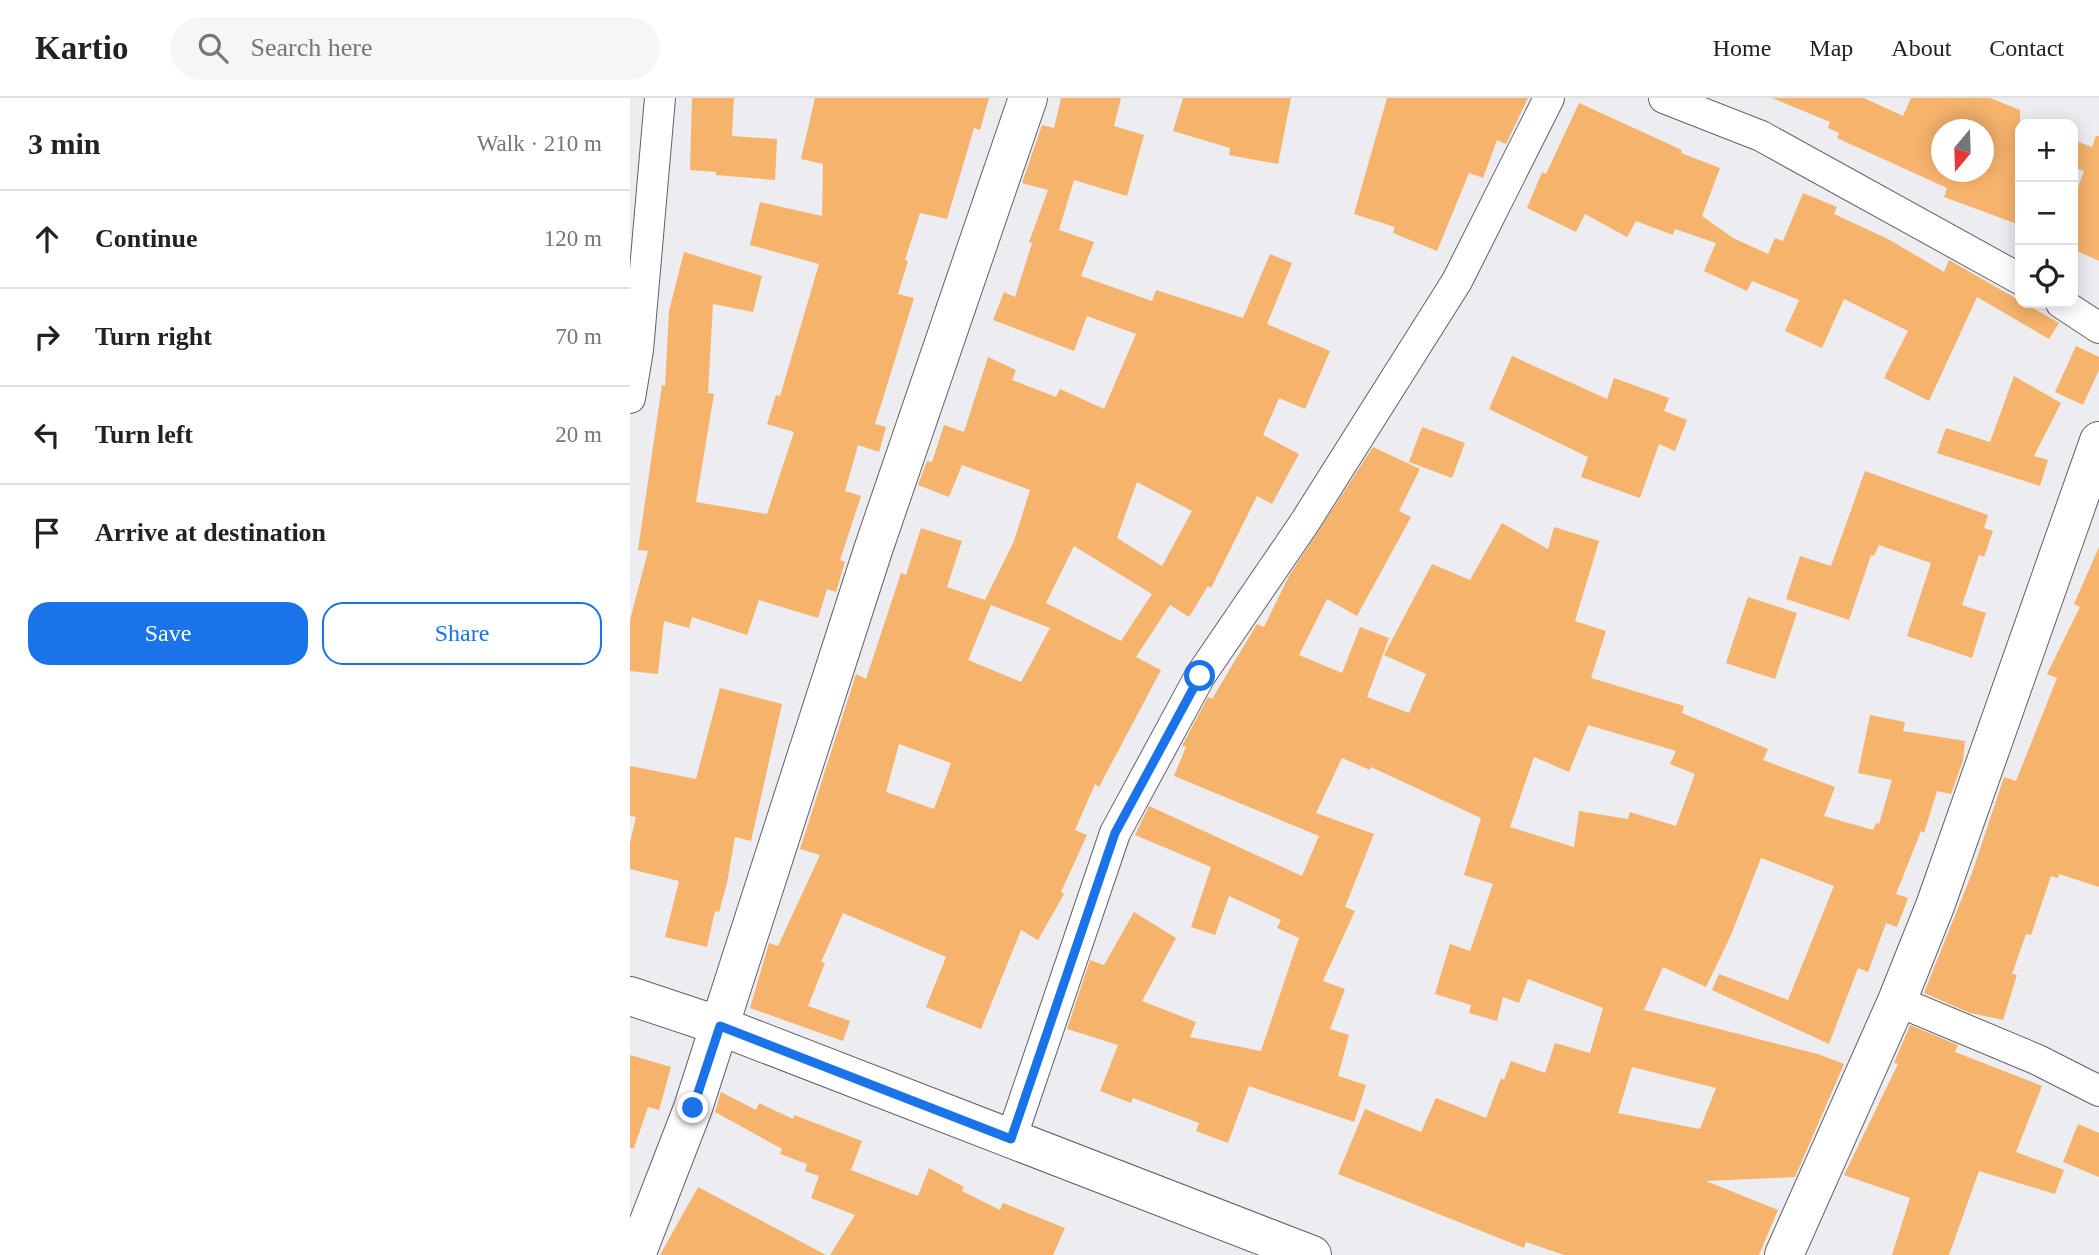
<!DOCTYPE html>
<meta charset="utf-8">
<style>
:root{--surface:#fff;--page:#f6f6f6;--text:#222;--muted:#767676;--line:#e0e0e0;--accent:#1a73e8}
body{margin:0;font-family:"Times New Roman",serif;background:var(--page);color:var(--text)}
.controls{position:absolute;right:21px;top:21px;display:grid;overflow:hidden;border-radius:14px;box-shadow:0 4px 18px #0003}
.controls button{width:63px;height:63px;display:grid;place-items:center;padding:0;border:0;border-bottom:2px solid var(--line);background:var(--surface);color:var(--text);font:35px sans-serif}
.compass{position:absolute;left:1301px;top:21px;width:63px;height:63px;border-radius:50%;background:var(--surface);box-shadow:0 4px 18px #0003;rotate:199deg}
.stop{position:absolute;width:21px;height:21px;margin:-16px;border:5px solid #1a73e8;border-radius:50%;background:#fff}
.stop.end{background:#1a73e8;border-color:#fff;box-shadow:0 2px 7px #0008}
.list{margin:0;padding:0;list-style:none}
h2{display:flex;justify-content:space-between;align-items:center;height:91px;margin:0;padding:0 28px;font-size:30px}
h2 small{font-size:23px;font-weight:400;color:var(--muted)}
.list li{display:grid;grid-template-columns:46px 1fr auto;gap:21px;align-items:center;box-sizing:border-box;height:98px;padding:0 28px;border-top:2px solid var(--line)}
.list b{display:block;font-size:26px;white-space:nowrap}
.list em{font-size:23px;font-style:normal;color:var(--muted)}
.actions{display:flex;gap:14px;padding:21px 28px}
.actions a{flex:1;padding:16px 0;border:2px solid var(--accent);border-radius:21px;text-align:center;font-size:24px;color:var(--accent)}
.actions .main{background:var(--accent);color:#fff}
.icon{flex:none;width:38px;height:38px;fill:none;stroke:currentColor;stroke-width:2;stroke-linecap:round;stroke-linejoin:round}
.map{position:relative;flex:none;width:1469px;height:1157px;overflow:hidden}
header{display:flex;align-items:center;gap:42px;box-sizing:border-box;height:98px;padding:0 35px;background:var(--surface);border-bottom:2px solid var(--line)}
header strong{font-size:33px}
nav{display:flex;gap:38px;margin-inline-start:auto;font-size:24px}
.search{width:490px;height:63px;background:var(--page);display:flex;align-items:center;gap:18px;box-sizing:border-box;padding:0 24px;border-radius:38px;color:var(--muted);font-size:26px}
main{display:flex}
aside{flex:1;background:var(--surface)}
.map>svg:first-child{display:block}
.building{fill:#f6b36c;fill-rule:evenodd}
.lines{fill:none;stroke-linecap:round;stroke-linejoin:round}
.street-casing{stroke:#626266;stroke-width:32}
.secondary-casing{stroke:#626266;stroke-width:40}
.street{stroke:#fff;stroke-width:30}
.secondary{stroke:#fff;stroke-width:38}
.route{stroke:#1a73e8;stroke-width:9}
</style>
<header>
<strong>Kartio</strong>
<div class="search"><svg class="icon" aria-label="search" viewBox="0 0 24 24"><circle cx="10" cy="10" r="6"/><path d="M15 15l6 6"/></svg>Search here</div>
<nav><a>Home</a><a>Map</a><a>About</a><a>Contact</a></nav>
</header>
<main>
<aside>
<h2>3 min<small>Walk · 210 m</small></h2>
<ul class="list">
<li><svg class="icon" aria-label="ahead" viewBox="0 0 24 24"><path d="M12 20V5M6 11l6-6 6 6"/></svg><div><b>Continue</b></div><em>120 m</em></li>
<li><svg class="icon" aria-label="right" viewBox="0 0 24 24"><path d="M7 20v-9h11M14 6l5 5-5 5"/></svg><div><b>Turn right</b></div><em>70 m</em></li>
<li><svg class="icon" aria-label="left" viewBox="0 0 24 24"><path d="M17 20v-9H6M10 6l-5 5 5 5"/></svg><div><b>Turn left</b></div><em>20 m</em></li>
<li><svg class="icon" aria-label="arrive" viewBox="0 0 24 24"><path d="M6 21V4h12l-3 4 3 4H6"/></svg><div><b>Arrive at destination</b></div></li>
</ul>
<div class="actions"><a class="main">Save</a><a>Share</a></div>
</aside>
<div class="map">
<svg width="1469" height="1157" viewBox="0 0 1469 1157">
<rect width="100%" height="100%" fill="#ececf1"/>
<g class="building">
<polygon points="62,0 104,0 102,38 147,41 145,82 86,77 86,74 60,72"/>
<polygon points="185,0 359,0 350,32 344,30 317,121 290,115 275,162 278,163 268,196 284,200 245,326 256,329 249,354 228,347 215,393 231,398 210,462 215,464 206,494 197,491 188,520 129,502 117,537 62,519 59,530 34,523 28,576 0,573 0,522 18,453 8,452 32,287 35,288 39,213 54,154 132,178 123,214 83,206 78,295 84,296 66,404 137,416 164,334 137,326 146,297 150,298 189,166 120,147 130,104 192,118 193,66 171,61"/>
<path d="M431,0H491L484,28L514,37L497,98L444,82L429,132L464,144L451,178L522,203L526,192L613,220L640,156L662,165L637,226L700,253L675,311L649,300L633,337L669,356L642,406L627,398L581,490L578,488L559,519L540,507L506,559L531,572L469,689L465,686L445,732L457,737L431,794L434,796L408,842L391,832L351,931L296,909L316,859L213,815L191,864L195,865L178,908L220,923L213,943L120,910L139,845L148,848L190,757L170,751L226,576L236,581L271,475L276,477L291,430L332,443L317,489L355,502L384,443L400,392L332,367L319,399L288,387L297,363L302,364L314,327L334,334L358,259L386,272L382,282L426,299L430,291L474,311L506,236L457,218L444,253L363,222L374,194L385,199L402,145L399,144L418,92L392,85L412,27L424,30ZM507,384L562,413L532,468L487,440ZM444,448L522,496L491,543L416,505ZM361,507L420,530L391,584L338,562ZM269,646L321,665L304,711L256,694Z"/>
<polygon points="553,0 661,0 648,66 599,57 600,50 543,33"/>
<polygon points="757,0 898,0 876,46 867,42 853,80 839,75 807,153 763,135 765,129 724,116"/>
<path d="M1142,0H1234L1273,18L1281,0H1360L1390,12V127L1314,99L1317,90L1207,40L1209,35L1198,30L1200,24ZM1312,32H1354V74H1312Z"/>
<polygon points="949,5 1052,52 1051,55 1090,70 1072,118 1103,140 1138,156 1145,140 1153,143 1173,95 1207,109 1204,116 1258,141 1314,174 1319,162 1429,225 1419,241 1347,199 1299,303 1254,280 1278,233 1214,201 1192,250 1155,233 1169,202 1122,183 1117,193 1074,173 1086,145 1045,131 1043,137 1006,123 997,139 955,116 946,134 897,110 912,74 916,76"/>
<polygon points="1466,38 1469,38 1469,163 1443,151 1443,103 1454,73 1443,69 1443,42 1462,49"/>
<polygon points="1446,248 1469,259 1469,272 1453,307 1425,294"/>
<polygon points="882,258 977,301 984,280 1039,300 1034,313 1057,322 1045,353 1029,346 1010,400 951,379 958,359 859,311"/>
<polygon points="1384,278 1431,305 1404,358 1418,362 1410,388 1307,355 1316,330 1360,344"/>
<polygon points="792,329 835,345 822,380 779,364"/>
<path d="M743,349L790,371L769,413L781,419L727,518L697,501L669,557L712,575L730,529L759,540L737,599L779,615L796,576L754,557L802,466L840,482L872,425L918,451L924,429L969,443L945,523L976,533L961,580L1054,608L1052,615L1138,651L1133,662L1205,689L1194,718L1243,732L1246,725L1249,726L1262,682L1228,675L1240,617L1275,624L1273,633L1335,643L1333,663L1321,696L1307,693L1294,735L1291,733L1266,796L1278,800L1267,829L1256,825L1238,874L1228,870L1199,946L1082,892L1089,876L1158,902L1204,788L1131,760L1101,837L1076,889L1033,869L1014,912L1188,956L1214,966L1165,1079L1076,1083L1148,1112L1129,1157H934L896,1144L894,1150L708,1076L735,1011L791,1034L806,1000L856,1020L871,980L874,982L881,963L915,975L925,945L960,955L973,910L898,881L889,905L873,899L867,923L839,915L841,907L805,896L820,846L840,853L863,786L834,777L851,720L741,669L740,672L712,660L686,715L744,736L715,809L725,813L693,883L715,891L700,931L719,937L708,978L736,987L724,1024L619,988L598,1045L566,1033L569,1025L503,1000L501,1005L470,993L488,947L437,931L460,862L474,867L504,814L546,840L512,903L566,924L560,939L631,953L669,840L647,830L651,822L599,798L585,837L561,829L581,769L505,737L519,708L672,778L689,738L544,678L556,649L552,648L578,599L582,601L627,526L634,529L659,478ZM958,627L1046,653L1040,666L1065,676L1046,728L1000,714L998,721L949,713L944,749L880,729L904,659L939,674ZM1002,969L1086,990L1070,1031L988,1015Z"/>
<polygon points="1235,373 1358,417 1354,430 1363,433 1354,459 1349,457 1332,507 1356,515 1342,560 1277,538 1301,465 1249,447 1244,458 1241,457 1219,522 1156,501 1170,458 1201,468"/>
<polygon points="1469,449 1469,789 1429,776 1428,780 1421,778 1401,837 1396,836 1382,876 1387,877 1373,922 1340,915 1294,895 1342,775 1374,679 1386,683 1427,580 1417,576 1450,509 1444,506"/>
<polygon points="1118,499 1167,515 1145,581 1096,565"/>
<polygon points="90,590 152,606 121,743 105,739 97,785 89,814 85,813 77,849 35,839 49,783 0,771 0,745 6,719 0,718 0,668 66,681"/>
<polygon points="1280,927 1328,947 1325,954 1412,988 1386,1054 1434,1072 1425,1096 1349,1073 1319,1157 1262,1157 1280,1100 1214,1077 1268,966 1264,965"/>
<polygon points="0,957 41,969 29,1012 18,1009 4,1050 0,1050"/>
<polygon points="91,994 126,1012 129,1005 163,1021 164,1017 232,1043 221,1072 288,1098 299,1070 334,1089 332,1093 370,1112 373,1105 435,1130 423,1157 200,1157 225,1117 181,1100 189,1078 175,1073 177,1066 150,1056 152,1051 85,1014"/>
<polygon points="1448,1026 1469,1035 1469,1079 1433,1064"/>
<polygon points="68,1089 196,1157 30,1157"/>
</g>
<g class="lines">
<defs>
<g id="street">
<polyline points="1034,0 1131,38 1390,181"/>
<polyline points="1431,205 1469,230"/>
<polyline points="0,300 8,252 30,0"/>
<polyline points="1267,903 1408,962 1469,993"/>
<polyline points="381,1041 485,735 570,578 675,424 827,183 919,0"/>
</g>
<g id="secondary">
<polyline points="0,898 90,928 682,1157"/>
<polyline points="6,1157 63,1010 243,452 398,0"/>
<polyline points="1154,1157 1267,903 1305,808 1469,343"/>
</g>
</defs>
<use href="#street" class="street-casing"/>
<use href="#secondary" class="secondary-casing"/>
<use href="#street" class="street"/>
<use href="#secondary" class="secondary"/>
</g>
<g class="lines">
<polyline class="route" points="63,1010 90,928 381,1041 485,735 570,578"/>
</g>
</svg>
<div class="controls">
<button>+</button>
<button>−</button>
<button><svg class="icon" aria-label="locate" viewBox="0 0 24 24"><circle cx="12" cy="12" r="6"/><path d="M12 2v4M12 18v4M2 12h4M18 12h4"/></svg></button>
</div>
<svg class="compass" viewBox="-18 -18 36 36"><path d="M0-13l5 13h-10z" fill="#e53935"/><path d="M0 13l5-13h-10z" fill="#767676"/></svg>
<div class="stop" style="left:570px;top:578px"></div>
<div class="stop end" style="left:63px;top:1010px"></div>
</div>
</main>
